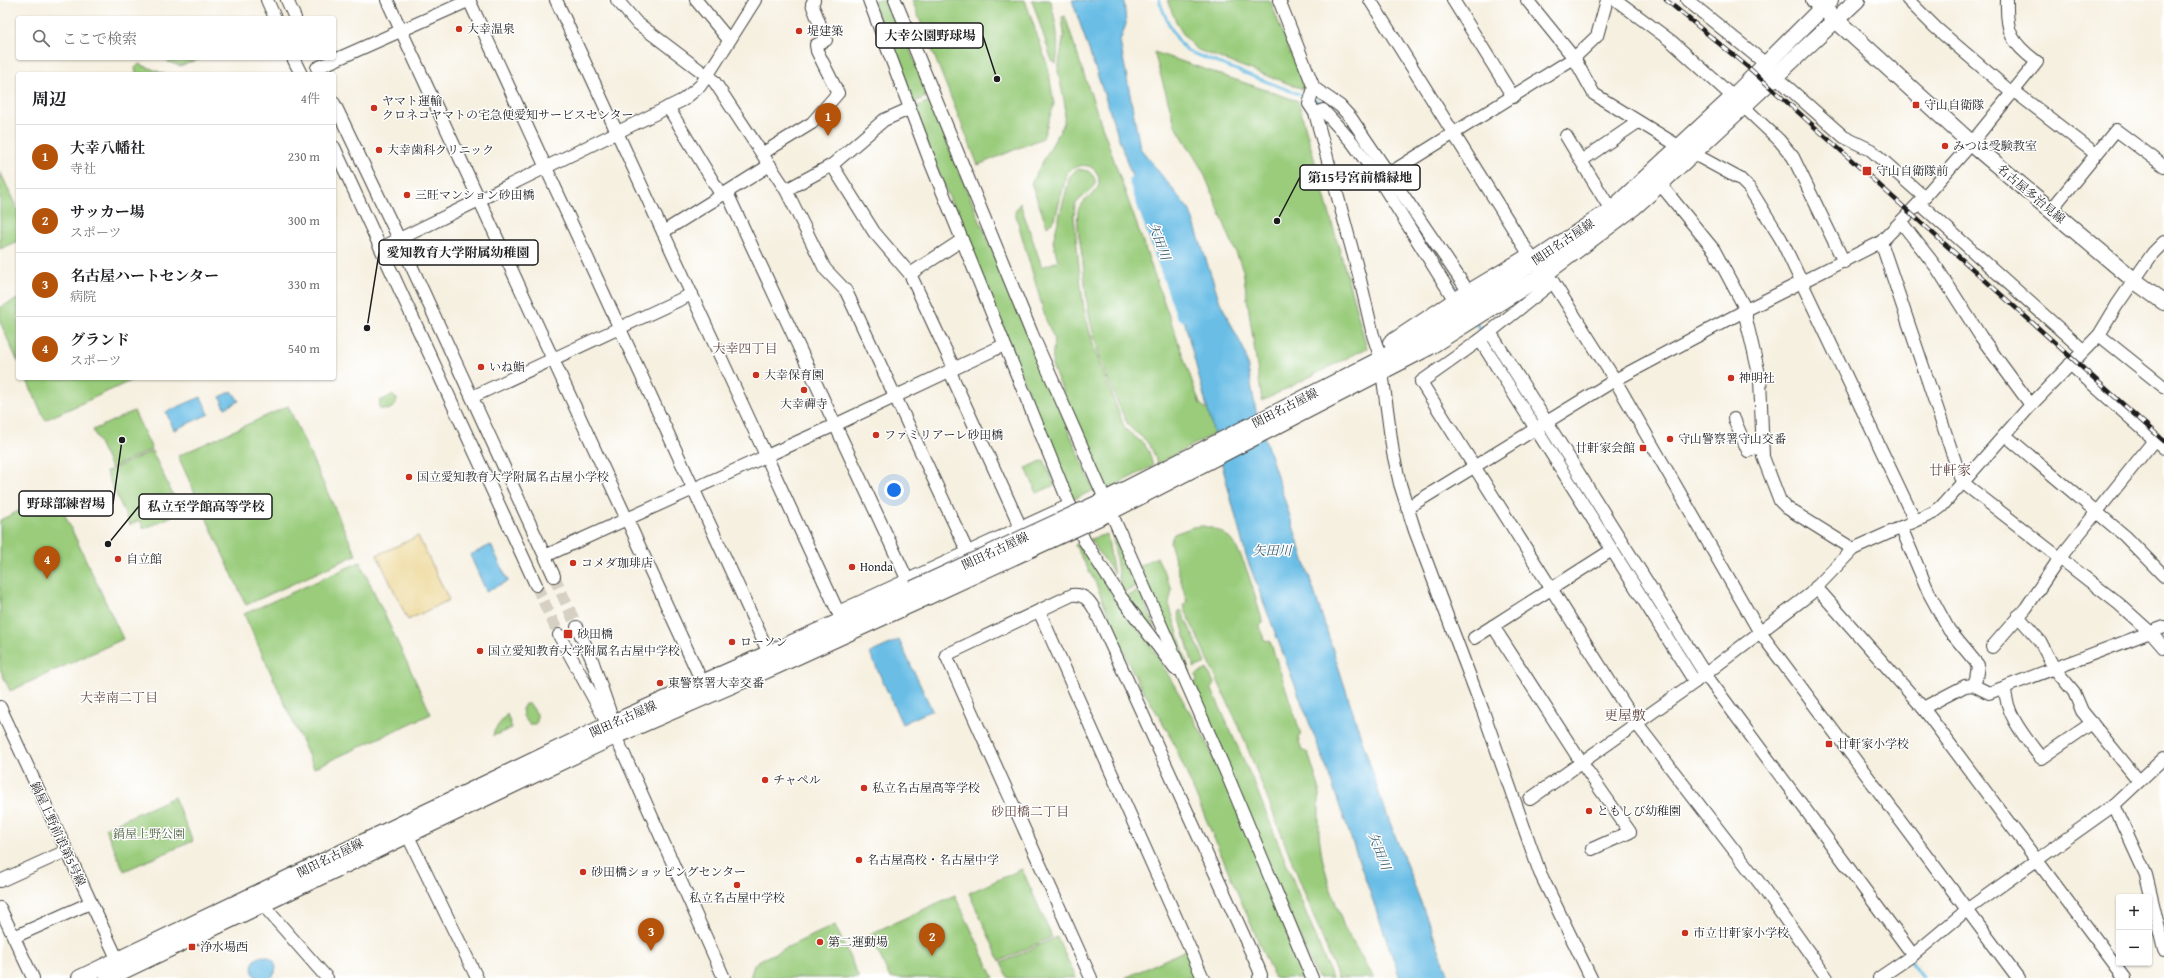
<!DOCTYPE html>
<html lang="ja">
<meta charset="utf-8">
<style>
:root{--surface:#fff;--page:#f6f6f6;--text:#202124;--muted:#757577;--line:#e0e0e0;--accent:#b45309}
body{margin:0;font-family:"Gentium Book Plus","Noto Serif JP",serif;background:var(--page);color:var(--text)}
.controls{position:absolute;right:12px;bottom:12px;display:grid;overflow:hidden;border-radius:4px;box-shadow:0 1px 3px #0004}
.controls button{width:36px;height:36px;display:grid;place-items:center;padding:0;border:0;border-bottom:1px solid var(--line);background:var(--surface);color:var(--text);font:20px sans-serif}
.you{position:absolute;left:894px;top:490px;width:14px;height:14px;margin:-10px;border:3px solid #fff;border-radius:50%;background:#1a73e8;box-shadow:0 0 0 6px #1a73e833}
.badge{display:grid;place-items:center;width:26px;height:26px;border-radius:50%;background:var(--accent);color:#fff;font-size:13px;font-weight:700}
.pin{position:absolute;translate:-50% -33px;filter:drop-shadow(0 1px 2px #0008)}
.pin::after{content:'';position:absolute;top:21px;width:14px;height:12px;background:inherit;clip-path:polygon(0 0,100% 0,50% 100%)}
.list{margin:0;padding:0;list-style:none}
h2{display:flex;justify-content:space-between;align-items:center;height:52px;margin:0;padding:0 16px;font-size:17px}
h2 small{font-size:13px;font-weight:400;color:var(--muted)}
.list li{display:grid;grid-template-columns:26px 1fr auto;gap:12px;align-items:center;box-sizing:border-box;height:64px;padding:0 16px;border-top:1px solid var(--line)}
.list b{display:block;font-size:15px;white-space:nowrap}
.list p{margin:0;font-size:13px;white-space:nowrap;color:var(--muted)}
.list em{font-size:13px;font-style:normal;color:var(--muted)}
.icon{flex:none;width:22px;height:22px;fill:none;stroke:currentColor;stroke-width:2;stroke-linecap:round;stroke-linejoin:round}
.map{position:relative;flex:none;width:2164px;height:978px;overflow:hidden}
.search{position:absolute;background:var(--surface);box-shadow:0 1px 3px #0004;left:16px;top:16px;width:320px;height:44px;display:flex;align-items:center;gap:10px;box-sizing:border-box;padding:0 14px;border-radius:4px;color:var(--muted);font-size:15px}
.panel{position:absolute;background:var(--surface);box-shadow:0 1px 3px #0004;left:16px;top:72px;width:320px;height:308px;border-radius:4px}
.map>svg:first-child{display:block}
.green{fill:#9acc7b;stroke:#5b744c}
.sand{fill:#eeda9e;stroke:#857b5d}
.water{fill:#6abee6;stroke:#436d81}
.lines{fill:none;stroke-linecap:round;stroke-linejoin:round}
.stream{stroke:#6abee6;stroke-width:3}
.river{stroke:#6abee6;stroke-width:19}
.minor-tunnel{stroke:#d5d0c3;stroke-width:12;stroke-dasharray:12 6;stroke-linecap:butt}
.minor-casing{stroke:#3d3c39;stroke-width:14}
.major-casing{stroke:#3d3c39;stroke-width:18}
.minor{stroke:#fff;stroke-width:12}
.major{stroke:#fff;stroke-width:16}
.rail-casing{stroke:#1c1c1c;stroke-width:4.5}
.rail{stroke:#fff;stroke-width:3;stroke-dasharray:9;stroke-linecap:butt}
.major-bridge-casing{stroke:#3d3c39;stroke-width:18;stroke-linecap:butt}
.major-bridge{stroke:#fff;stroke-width:16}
.poi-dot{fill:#c8321e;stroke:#fff;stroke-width:1.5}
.labels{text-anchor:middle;stroke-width:3;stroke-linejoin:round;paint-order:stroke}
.poi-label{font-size:12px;fill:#1c1c1c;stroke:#fff;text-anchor:start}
.street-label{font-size:12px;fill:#1c1c1c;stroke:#fff}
.park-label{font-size:12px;fill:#4e6242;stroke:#fff}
.water-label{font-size:13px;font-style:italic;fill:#3b5d6d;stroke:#fff}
.neighbourhood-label{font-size:13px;fill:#664d46;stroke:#fff}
.quarter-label{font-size:14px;fill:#664d46;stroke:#fff}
.leader{fill:none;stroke:#1c1c1c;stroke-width:1.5}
.callout-dot{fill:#1c1c1c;stroke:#fff;stroke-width:1.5}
.callout{fill:#fff;stroke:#1c1c1c;stroke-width:1.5}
.callout-label{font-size:13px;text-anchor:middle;font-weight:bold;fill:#1c1c1c}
</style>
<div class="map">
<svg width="2164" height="978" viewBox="0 0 2164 978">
<rect width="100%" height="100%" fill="#fff"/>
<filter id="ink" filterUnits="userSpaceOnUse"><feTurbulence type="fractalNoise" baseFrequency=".025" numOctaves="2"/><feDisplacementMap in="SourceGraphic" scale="8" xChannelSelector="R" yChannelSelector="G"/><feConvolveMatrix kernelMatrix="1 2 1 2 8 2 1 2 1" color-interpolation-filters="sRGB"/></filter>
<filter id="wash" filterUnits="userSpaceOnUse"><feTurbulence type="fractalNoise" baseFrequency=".012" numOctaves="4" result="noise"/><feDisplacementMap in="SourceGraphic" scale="16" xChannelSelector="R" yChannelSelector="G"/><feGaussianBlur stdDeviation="0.9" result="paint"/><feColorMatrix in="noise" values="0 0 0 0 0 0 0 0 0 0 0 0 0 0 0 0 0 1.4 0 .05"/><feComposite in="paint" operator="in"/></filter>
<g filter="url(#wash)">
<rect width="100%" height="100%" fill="#f6f0e0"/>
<g class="green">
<polygon points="872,0 890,0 903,33 887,39"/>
<polygon points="912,0 1025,0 1048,67 1054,104 1043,138 978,165"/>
<path d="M1032,0H1050C1056,22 1060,41 1056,64L1052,61Z"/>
<path d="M1167,0H1270L1291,55L1295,57L1303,86L1309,88L1308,91L1198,50C1181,37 1175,19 1167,0Z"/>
<path d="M1065,16L1084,75L1200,404L1208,410L1218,432L1157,464C1155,456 1152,448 1147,442C1139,433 1131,432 1126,421C1113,393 1100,363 1093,332C1086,307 1085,280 1082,254C1080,241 1076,225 1078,211C1081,197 1100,196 1099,180C1097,162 1077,162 1067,173L1055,219L1047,226L1031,183L1064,123L1065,105L1058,71L1064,33L1062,17Z"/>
<polygon points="905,37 928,96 911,104 888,43"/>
<polygon points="1154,52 1298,101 1367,348 1262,401 1243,270 1203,171 1175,125"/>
<polygon points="169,58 202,58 180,66 168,62"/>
<polygon points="139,64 165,74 136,74 135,68"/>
<polygon points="930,101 950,150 1094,490 1072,500 913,108"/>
<path d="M1077,169L1088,171C1107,186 1083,193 1075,205L1074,217L1081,286L1084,310L1095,351L1125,429L1144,444L1149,452L1153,466L1106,490L1052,366L1054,338L1046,320L1015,212L1020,203L1042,267L1058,261L1053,241L1070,176Z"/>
<polygon points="0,171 18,211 18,241 0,249"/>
<polygon points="18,299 18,362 0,322 0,307"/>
<polygon points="26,378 137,378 45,420"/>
<polygon points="392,395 397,399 395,406 388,410 380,409 379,407 380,401"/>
<polygon points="288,406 356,555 246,605 178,456"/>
<polygon points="134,411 152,449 111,468 93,430"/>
<polygon points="152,451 181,512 144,529 140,520 130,525 106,472"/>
<polygon points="1044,460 1055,485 1037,493 1026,468"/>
<polygon points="55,494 123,639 10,691 0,669 0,520"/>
<path d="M1203,526C1212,528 1221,530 1228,537C1246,554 1255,598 1263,623L1260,626L1264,640L1270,641L1301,734L1298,738L1302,750L1308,753L1319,787V835L1322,857L1329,884L1344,927L1374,978H1338L1240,729L1185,610L1184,604L1187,602L1170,542L1174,534L1193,527Z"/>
<polygon points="1112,532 1137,586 1123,593 1120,585"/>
<polygon points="1107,534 1114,574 1090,539"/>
<polygon points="1078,543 1152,647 1203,735 1241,817 1307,978 1274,978 1170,735 1133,673 1095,582 1075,545"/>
<polygon points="1157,557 1172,590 1169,604 1190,673 1187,675 1139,566"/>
<polygon points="360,562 431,714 314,768 244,614"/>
<polygon points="1140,590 1155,627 1150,629 1126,597"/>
<polygon points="1181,610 1206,663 1194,668 1178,612"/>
<polygon points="1207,669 1214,683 1212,690 1255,785 1332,978 1317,978 1192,686 1197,680 1196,675"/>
<polygon points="525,704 530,704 537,714 537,722 535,724 529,724 523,716 522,709"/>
<polygon points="507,714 512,728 493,736 494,731"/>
<polygon points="174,797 193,841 124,871 105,828"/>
<polygon points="1022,869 1052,937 1000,961 969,893"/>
<polygon points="955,895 994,978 890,978 870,934"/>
<polygon points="835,925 859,978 750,978 754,965 760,960"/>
<polygon points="1057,937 1076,978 1008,978 1001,963"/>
<polygon points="1186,950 1198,978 1125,978"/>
</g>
<polygon class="sand" points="418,536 449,600 408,620 377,555"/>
<g class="water">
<polygon points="1072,0 1124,0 1126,24 1120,41 1140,148 1190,211 1220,302 1245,352 1256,411 1381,799 1450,978 1400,978 1326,767 1246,556 1162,236 1131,174"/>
<polygon points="232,391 239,401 225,408 220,397"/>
<polygon points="201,397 209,414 174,430 166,412"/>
<polygon points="491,545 508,581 486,591 470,555"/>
<polygon points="899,640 932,710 902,724 870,653"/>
<circle cx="264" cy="968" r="12"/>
</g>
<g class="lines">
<g class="stream">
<path d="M1159,0C1166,19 1173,36 1187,51L1309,98"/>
<polyline points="1314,100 1328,105 1344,125"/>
<polyline points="1414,224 1458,293"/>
<polyline points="1476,322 1484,334"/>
<polyline points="1487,339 1495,351"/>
<polyline points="1910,960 1923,978"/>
</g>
<polyline class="river" points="1139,182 1185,312"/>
</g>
</g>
<g filter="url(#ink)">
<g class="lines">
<g class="minor-tunnel">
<polyline points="554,576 577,627"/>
<polyline points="536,585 559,635"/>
</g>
<defs>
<g id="minor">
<polyline points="267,0 275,18"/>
<polyline points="287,0 295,18"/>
<polyline points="387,0 703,684"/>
<polyline points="469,0 772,660"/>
<polyline points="556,0 845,627"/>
<polyline points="617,0 636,22 714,81 786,190 825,269 846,291 968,553"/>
<polyline points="696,0 729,40"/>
<polyline points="869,0 928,156 1084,540 1120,596 1175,669"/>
<polyline points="895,0 1032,334 1226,772 1312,978"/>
<polyline points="1279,0 1314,88 1340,106 1351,118 1468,291"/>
<polyline points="1370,0 1529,254 1553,282 1615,380 1759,631 2018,978"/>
<polyline points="1453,0 1513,97"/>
<polyline points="1527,0 1574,58 1594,94 1680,147"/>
<polyline points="1616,0 1671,41 1733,97"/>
<polyline points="1687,0 1766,64"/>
<polyline points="1908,0 1936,28 2012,93"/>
<polyline points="293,58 301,74"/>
<polyline points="317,68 470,0"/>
<polyline points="1775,76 1844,137 1871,150 1924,197"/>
<polyline points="1314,88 1309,104 1315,113 1359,275 1373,335 1381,359"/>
<polyline points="2014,91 2096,154"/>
<polyline points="334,103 399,239 554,576"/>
<polyline points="668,107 720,193 728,195 908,581"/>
<polyline points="1744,107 1779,140 1793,157 1844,262"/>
<polyline points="1315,113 1323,110 1352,142 1379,179 1454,299"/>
<polyline points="1566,136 1581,161"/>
<polyline points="334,147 536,585"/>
<polyline points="763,153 812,123 838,93 817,51 816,45 826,40 812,4 814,0"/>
<polyline points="1694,154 1740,179 1750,189 1781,239 1915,521"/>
<polyline points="832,165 874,232 910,274 953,366 951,374 1021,528"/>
<polyline points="1390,173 1574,58 1597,36 1607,0"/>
<polyline points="1660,184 1714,250 1746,310 1746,319 1760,378 1763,457 1780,501 1787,508 1853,549"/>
<polyline points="786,190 832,165 884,120 909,109"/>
<polyline points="1919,203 2083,350"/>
<polyline points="1611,210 1581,161 1638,122"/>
<polyline points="2051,210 2116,130 2164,166"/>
<polyline points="1901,222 1937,268 1981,337 2031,405"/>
<polyline points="663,232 770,165"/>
<polyline points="1881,242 1962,482 2119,604 2150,632 2164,648"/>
<polyline points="381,248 683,100 700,86 707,76 755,0"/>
<polyline points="910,274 962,240"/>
<polyline points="1553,282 1480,340 1421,382 1636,723 1761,885 1827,978"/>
<polyline points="1490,332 1705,674 1913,955"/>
<polyline points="2099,335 2164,387"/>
<polyline points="1480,340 1695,682"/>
<polyline points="1389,342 1454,299 1529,254"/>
<polyline points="2070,364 2164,448"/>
<polyline points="1382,372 1393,453 1400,484 1415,531 1483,711 1540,873 1591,978"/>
<polyline points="472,397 692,294"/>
<polyline points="1734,419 1748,451 1762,446"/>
<polyline points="2005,435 2125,536 2164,576"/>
<path d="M1407,508L1615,380L1746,310L1881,242L1919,203L1965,151L2037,62C2011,43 2006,32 2007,0"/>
<polyline points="1901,527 1929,593 1949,630 1978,665 1976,679 1973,685 1965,686 1923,708"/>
<polyline points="545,556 835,425 1004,345"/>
<polyline points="1816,587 1923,708 2125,978"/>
<polyline points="1039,611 1203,978"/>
<polyline points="838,612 1070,505"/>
<polyline points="2018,616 2040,641 2054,668 2074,692 2082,711 2139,781"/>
<polyline points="577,627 591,657 614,724"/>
<polyline points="559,635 623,752 724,978"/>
<polyline points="1474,638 1493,626"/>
<polyline points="1992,647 2026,608 2059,559 2155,439"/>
<polyline points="1973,685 1989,693 2164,627"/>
<path d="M2005,687C2005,714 2025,737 2041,758L2092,723"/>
<polyline points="0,707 121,967"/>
<polyline points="1530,799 1695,682 1810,594 1853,549 1933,513 1941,507 2031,405 2099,335 2117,305 2153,253 2164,242"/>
<polyline points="2114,805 2146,875 2164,950"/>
<polyline points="404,828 477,978"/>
<polyline points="1592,849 1630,832 1581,762 1493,626 1612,550"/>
<polyline points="0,881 66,851"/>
<polyline points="263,905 327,978"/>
<polyline points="0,908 33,978"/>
<polyline points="14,937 90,903"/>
<path d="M1091,978L946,655L1072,595C1090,593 1095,611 1102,625L1258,967L1261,975L1259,978"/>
<polyline points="1879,978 1913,955 1968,909 2114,805 2164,758"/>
</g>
<g id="major">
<polyline points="1814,0 1971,143 2135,281 2164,302"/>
<polyline points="1099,503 1381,359 1475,301 1611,210 1733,97 1830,0"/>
<polyline points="1104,515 1429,347 1546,273 1634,207 1660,184 1857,0"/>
<polyline points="80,978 608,725 913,589"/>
<polyline points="108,978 615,736 776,666 918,601"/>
</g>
</defs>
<use href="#minor" class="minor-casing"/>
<use href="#major" class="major-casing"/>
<use href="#minor" class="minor"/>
<use href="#major" class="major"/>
<defs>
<polyline id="rail" points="1666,0 1749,68 2164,441"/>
</defs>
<use href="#rail" class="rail-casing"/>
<use href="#rail" class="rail"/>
<defs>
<g id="major-bridge">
<polyline points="913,589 1099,503"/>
<polyline points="918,601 1104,515"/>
</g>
</defs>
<use href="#major-bridge" class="major-bridge-casing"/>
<use href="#major-bridge" class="major-bridge"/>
</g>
</g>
<g class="poi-dot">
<circle cx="459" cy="29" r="4"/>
<circle cx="799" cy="31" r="4"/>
<rect x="1912" y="101" width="8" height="8" rx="2"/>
<circle cx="374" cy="108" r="4"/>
<circle cx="1945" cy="146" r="4"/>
<circle cx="379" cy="150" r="4"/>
<rect x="1862" y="166" width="10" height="10" rx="2"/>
<circle cx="407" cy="195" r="4"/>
<circle cx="481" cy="367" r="4"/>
<circle cx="756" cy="375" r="4"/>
<circle cx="1731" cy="378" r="4"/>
<circle cx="804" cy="390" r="4"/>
<circle cx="876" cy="435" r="4"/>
<circle cx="1670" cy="439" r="4"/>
<rect x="1639" y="444" width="8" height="8" rx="2"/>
<circle cx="409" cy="477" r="4"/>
<circle cx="118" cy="559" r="4"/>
<circle cx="573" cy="563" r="4"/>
<circle cx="852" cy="567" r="4"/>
<rect x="563" y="629" width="10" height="10" rx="2"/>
<circle cx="732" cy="642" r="4"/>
<circle cx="480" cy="651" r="4"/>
<circle cx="660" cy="683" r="4"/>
<rect x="1825" y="740" width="8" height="8" rx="2"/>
<circle cx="765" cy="780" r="4"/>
<circle cx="864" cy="788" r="4"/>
<circle cx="1589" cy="811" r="4"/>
<circle cx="859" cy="860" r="4"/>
<circle cx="583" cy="872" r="4"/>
<circle cx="737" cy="885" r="4"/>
<circle cx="1685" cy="933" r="4"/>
<circle cx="820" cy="942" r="4"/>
<rect x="188" y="943" width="8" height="8" rx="2"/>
</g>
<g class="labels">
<g class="poi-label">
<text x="467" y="33">大幸温泉</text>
<text x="807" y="35">堤建築</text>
<text x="382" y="105">ヤマト運輸<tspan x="382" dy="14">クロネコヤマトの宅急便愛知サービスセンター</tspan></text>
<text x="1924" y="109">守山自衛隊</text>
<text x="1953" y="150">みつは受験教室</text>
<text x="387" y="154">大幸歯科クリニック</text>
<text x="1876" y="175">守山自衛隊前</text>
<text x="415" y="199">三旺マンション砂田橋</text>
<text x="489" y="371">いね鮨</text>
<text x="764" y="379">大幸保育園</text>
<text x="1739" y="382">神明社</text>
<text x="804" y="408" text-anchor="middle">大幸禪寺</text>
<text x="884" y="439">ファミリアーレ砂田橋</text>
<text x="1678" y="443">守山警察署守山交番</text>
<text x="1635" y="452" text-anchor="end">廿軒家会館</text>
<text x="417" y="481">国立愛知教育大学附属名古屋小学校</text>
<text x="126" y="563">自立館</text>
<text x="581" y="567">コメダ珈琲店</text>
<text x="860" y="571">Honda</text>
<text x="577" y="638">砂田橋</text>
<text x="740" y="646">ローソン</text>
<text x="488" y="655">国立愛知教育大学附属名古屋中学校</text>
<text x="668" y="687">東警察署大幸交番</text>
<text x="1837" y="748">廿軒家小学校</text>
<text x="773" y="784">チャペル</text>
<text x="872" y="792">私立名古屋高等学校</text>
<text x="1597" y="815">ともしび幼稚園</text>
<text x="867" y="864">名古屋高校・名古屋中学</text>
<text x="591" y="876">砂田橋ショッピングセンター</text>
<text x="737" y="902" text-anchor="middle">私立名古屋中学校</text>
<text x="1693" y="937">市立廿軒家小学校</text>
<text x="828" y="946">第二運動場</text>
<text x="200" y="951">浄水場西</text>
</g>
<g class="street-label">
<text transform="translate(2031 194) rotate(40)" y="4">名古屋多治見線</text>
<text transform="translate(1563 242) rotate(-34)" y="4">関田名古屋線</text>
<text transform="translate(1285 408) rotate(-27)" y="4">関田名古屋線</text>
<text transform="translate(995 551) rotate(-25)" y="4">関田名古屋線</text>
<text transform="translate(623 719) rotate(-24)" y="4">関田名古屋線</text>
<text transform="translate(58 834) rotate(65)" y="4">鍋屋上野前浪第5号線</text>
<text transform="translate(330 858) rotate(-26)" y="4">関田名古屋線</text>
</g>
<g class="park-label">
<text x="149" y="838">鍋屋上野公園</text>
</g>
<g class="water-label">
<text transform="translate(1160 241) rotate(70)" y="5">矢田川</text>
<text x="1272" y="555">矢田川</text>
<text transform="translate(1380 851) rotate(69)" y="5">矢田川</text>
</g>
<g class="neighbourhood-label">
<text x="745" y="353">大幸四丁目</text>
<text x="119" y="702">大幸南二丁目</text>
<text x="1030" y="816">砂田橋二丁目</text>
</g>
<g class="quarter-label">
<text x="1950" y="475">廿軒家</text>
<text x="1625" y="720">更屋敷</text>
</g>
</g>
<path class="leader" d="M997 79L983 36M1277 221L1300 177M367 328L379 253M122 440L113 504M108 544L139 506"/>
<g class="callout-dot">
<circle cx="997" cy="79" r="4"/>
<circle cx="1277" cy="221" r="4"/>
<circle cx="367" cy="328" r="4"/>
<circle cx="122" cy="440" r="4"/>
<circle cx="108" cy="544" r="4"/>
</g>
<g class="callout">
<rect x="876" y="23" width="107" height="25" rx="4"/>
<rect x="1300" y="165" width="120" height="25" rx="4"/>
<rect x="379" y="240" width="159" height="25" rx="4"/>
<rect x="19" y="491" width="94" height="25" rx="4"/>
<rect x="139" y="494" width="133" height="25" rx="4"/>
</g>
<g class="callout-label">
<text x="930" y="40">大幸公園野球場</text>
<text x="1360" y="182">第15号宮前橋緑地</text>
<text x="458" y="257">愛知教育大学附属幼稚園</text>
<text x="66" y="508">野球部練習場</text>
<text x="206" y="511">私立至学館高等学校</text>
</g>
</svg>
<div class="controls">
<button>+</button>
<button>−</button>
</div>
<div class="you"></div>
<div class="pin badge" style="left:828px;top:136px">1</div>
<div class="pin badge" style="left:932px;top:956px">2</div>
<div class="pin badge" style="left:651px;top:951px">3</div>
<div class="pin badge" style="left:47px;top:579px">4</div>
<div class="search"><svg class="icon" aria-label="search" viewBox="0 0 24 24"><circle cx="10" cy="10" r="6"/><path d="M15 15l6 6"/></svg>ここで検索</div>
<section class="panel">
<h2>周辺<small>4件</small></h2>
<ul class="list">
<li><span class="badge">1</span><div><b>大幸八幡社</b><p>寺社</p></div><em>230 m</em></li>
<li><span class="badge">2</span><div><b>サッカー場</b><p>スポーツ</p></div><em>300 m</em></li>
<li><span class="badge">3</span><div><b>名古屋ハートセンター</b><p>病院</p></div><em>330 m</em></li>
<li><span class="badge">4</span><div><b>グランド</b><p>スポーツ</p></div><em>540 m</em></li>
</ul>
</section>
</div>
